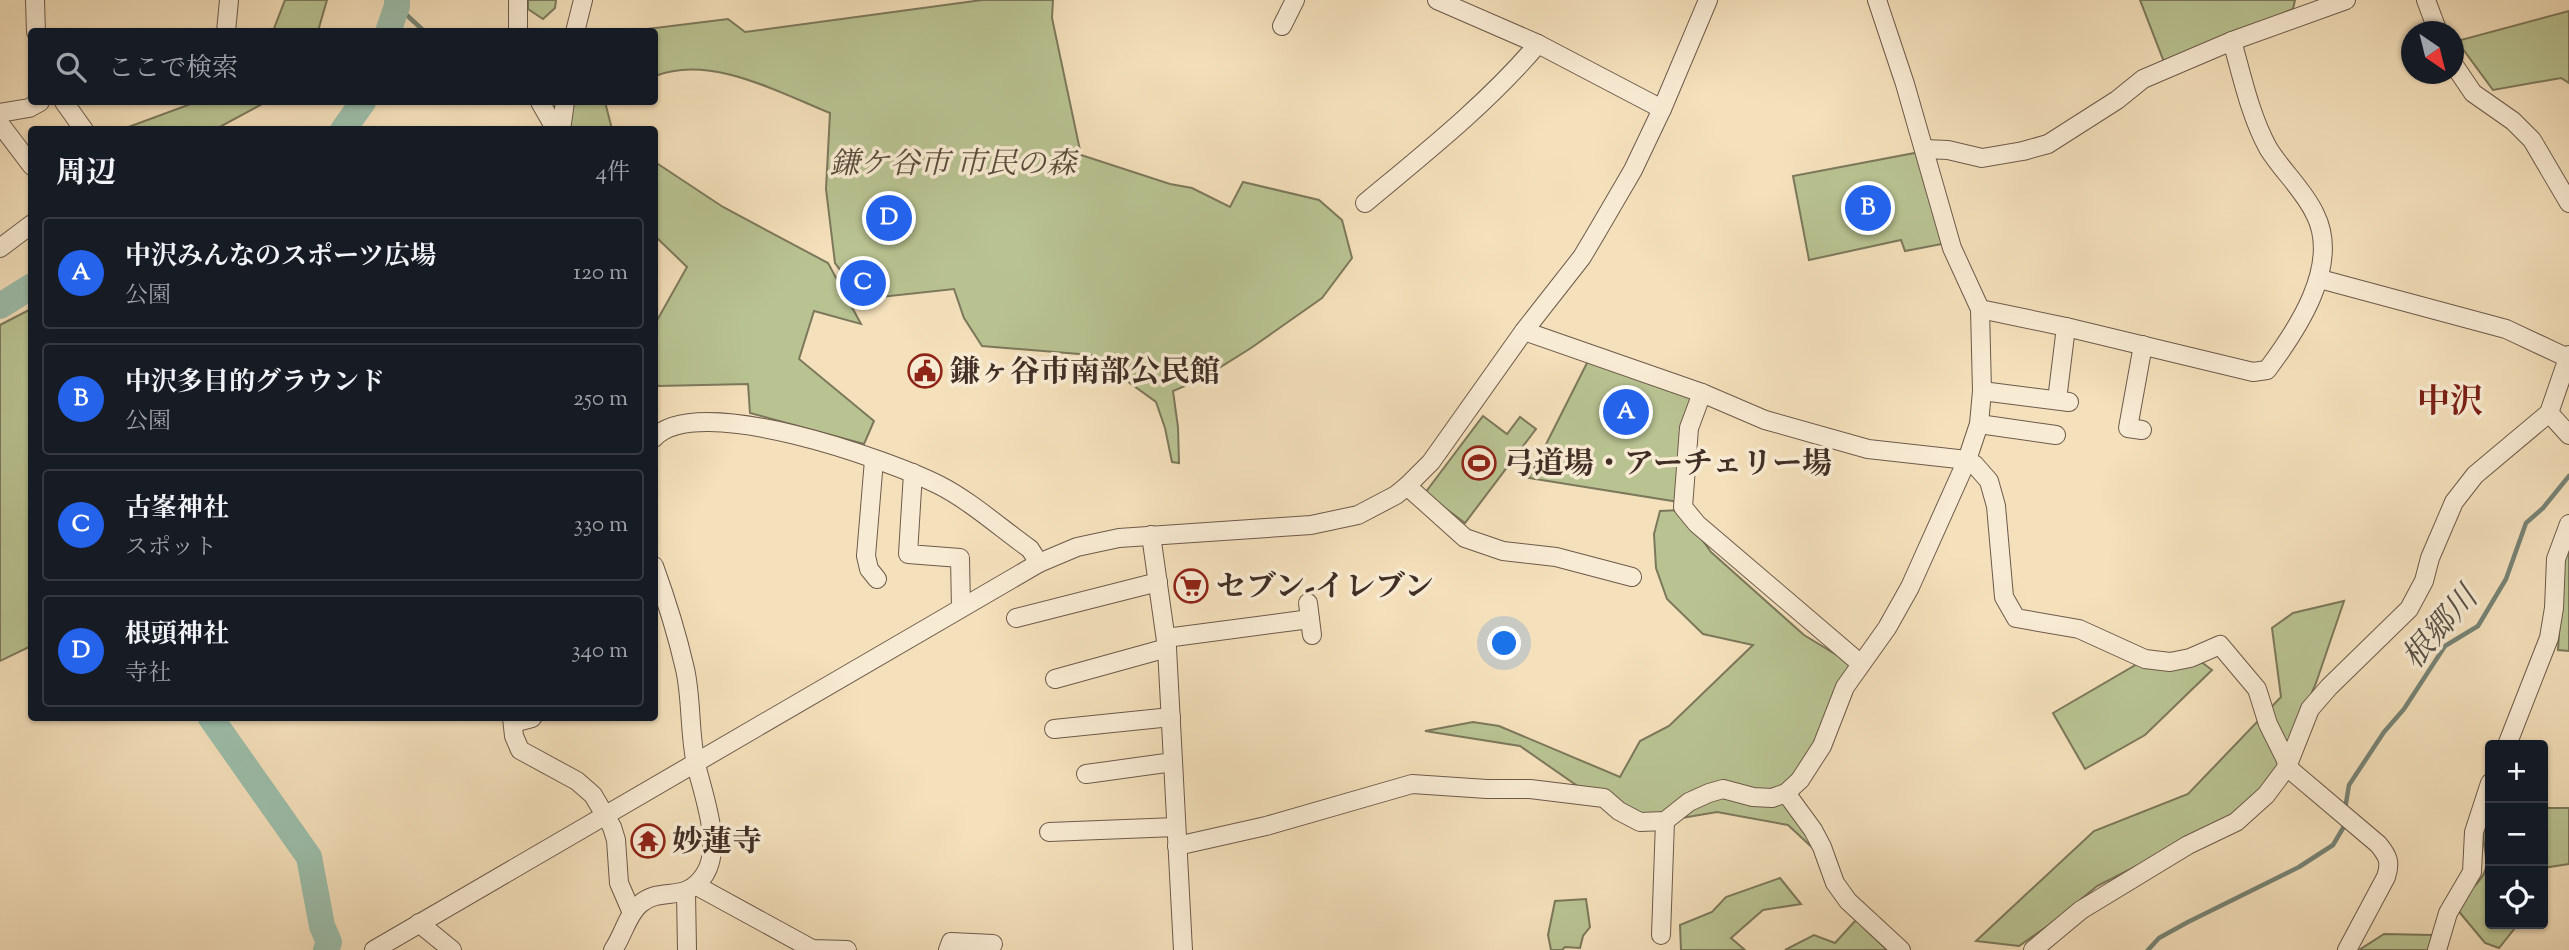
<!DOCTYPE html>
<html lang="ja">
<meta charset="utf-8">
<style>
:root{--surface:#171b24;--page:#242831;--text:#f1f3f6;--muted:#9ea1a6;--line:#363941;--accent:#2563eb}
body{margin:0;font-family:"Sorts Mill Goudy","Noto Serif JP",serif;background:var(--page);color:var(--text)}
.controls{position:absolute;right:21px;bottom:21px;display:grid;overflow:hidden;border-radius:7px;box-shadow:0 2px 5px #0004}
.controls button{width:63px;height:63px;display:grid;place-items:center;padding:0;border:0;border-bottom:2px solid var(--line);background:var(--surface);color:var(--text);font:35px sans-serif}
.compass{position:absolute;left:2401px;top:21px;width:63px;height:63px;border-radius:50%;background:var(--surface);box-shadow:0 2px 5px #0004;rotate:145deg}
.you{position:absolute;left:1505px;top:644px;width:24px;height:24px;margin:-18px;border:5px solid #fff;border-radius:50%;background:#1a73e8;box-shadow:0 0 0 10px #1a73e833}
.badge{display:grid;place-items:center;width:46px;height:46px;border-radius:50%;background:var(--accent);color:#fff;font-size:23px;font-weight:700}
.pin{position:absolute;translate:-50% -50%;border:4px solid #fff;box-shadow:0 2px 7px #0006}
.list{margin:0;padding:0;list-style:none}
h2{display:flex;justify-content:space-between;align-items:center;height:91px;margin:0;padding:0 28px;font-size:30px}
h2 small{font-size:23px;font-weight:400;color:var(--muted)}
.list li{display:grid;grid-template-columns:46px 1fr auto;gap:21px;align-items:center;box-sizing:border-box;height:112px;margin:0 14px 14px;padding:0 14px;border:2px solid var(--line);border-radius:7px}
.list b{display:block;font-size:26px;white-space:nowrap}
.list p{margin:0;font-size:23px;white-space:nowrap;color:var(--muted)}
.list em{font-size:23px;font-style:normal;color:var(--muted)}
.icon{flex:none;width:38px;height:38px;fill:none;stroke:currentColor;stroke-width:2;stroke-linecap:round;stroke-linejoin:round}
.map{position:relative;flex:none;width:2569px;height:950px;overflow:hidden}
.search{position:absolute;background:var(--surface);box-shadow:0 2px 5px #0004;left:28px;top:28px;width:630px;height:77px;display:flex;align-items:center;gap:18px;box-sizing:border-box;padding:0 24px;border-radius:7px;color:var(--muted);font-size:26px}
.panel{position:absolute;background:var(--surface);box-shadow:0 2px 5px #0004;left:28px;top:126px;width:630px;height:595px;border-radius:7px}
.map>svg:first-child{display:block}
.green{fill:#b9c392;stroke:#7c785c;stroke-width:2}
.lines{fill:none;stroke-linecap:round;stroke-linejoin:round}
.stream{stroke:#778476;stroke-width:4.5}
.river{stroke:#9cbeab;stroke-width:26}
.minor-casing{stroke:#6d5a4b;stroke-width:20}
.minor{stroke:#f8ebd3;stroke-width:18}
.labels{text-anchor:middle;stroke-width:7;stroke-linejoin:round;paint-order:stroke}
.park-label{font-size:30px;font-style:italic;fill:#584c3c;stroke:#f8ebd3}
.poi-label{font-size:30px;font-weight:bold;fill:#402e26;stroke:#f8ebd3;text-anchor:start}
.water-label{font-size:32px;font-style:italic;fill:#575247;stroke:#f8ebd3}
.quarter-label{font-size:33px;font-weight:bold;fill:#7a1f14;stroke:#f8ebd3}
</style>
<div class="map">
<svg width="2569" height="950" viewBox="0 0 2569 950">
<rect width="100%" height="100%" fill="#f4e0bb"/>
<filter id="stains"><feTurbulence type="fractalNoise" baseFrequency=".00286" numOctaves="4"/><feColorMatrix values="0 0 0 0 .2 0 0 0 0 .09 0 0 0 0 .02 0 0 0 .5 -.17"/></filter>
<radialGradient id="worn" r=".72"><stop offset=".6" stop-color="#630" stop-opacity="0"/><stop offset="1" stop-color="#630" stop-opacity=".3"/></radialGradient>
<g class="green">
<polygon points="285,0 327,0 318,31 273,31"/>
<polygon points="528,0 556,0 555,8 543,19 528,9"/>
<path d="M982,0H1053L1052,18L1081,155L1170,184L1192,188L1230,207L1243,182L1319,200L1342,220L1352,258L1322,298L1251,348L1203,378L1173,391L1178,427L1179,463L1172,462L1165,428L1156,402L1091,355L982,346L964,318L954,289L862,299L835,263L826,189L830,113C778,92 710,54 655,76L654,32L631,31L728,19L745,32Z"/>
<polygon points="2140,0 2295,0 2293,9 2164,62"/>
<polygon points="2569,11 2569,83 2561,78 2493,90 2457,41"/>
<polygon points="196,102 266,102 216,129 123,129"/>
<polygon points="571,102 605,102 612,129 571,130"/>
<polygon points="1920,152 1947,243 1905,251 1901,240 1809,260 1793,176"/>
<polygon points="655,162 723,207 828,263 861,324 814,311 799,359 874,421 864,444 750,413 748,384 658,386 655,378 655,324 687,267 655,236"/>
<polygon points="31,309 31,646 0,661 0,325"/>
<polygon points="1590,357 1696,395 1679,502 1529,478"/>
<polygon points="1483,416 1507,434 1520,417 1536,429 1465,523 1425,493"/>
<polygon points="1681,510 1711,552 1804,635 1853,665 1812,754 1785,789 1817,852 1788,825 1717,812 1635,826 1520,746 1425,731 1473,722 1499,726 1620,777 1640,741 1669,726 1753,645 1703,634 1667,599 1656,568 1654,534 1660,511"/>
<polygon points="2569,540 2569,651 2558,650 2564,552"/>
<polygon points="2344,601 2316,683 2281,766 2264,791 2233,817 2097,886 2056,920 2019,946 1976,941 2094,831 2188,794 2281,697 2272,628 2293,613"/>
<polygon points="2196,658 2212,670 2145,735 2085,769 2053,713 2139,663"/>
<polygon points="2543,808 2569,808 2569,864 2543,868"/>
<path d="M2490,820V924H2515V928L2499,948L2485,943L2456,908C2463,894 2483,882 2486,868C2489,851 2476,835 2490,820Z"/>
<polygon points="1780,878 1801,904 1763,910 1731,938 1745,950 1681,950 1680,925 1712,912 1726,897"/>
<polygon points="1586,899 1590,927 1583,936 1580,948 1565,947 1562,950 1551,950 1548,935 1555,901"/>
<polygon points="1856,920 1887,950 1785,950 1814,935 1835,943"/>
<polygon points="2384,934 2432,935 2429,950 2359,950"/>
</g>
<g class="lines">
<g class="stream">
<polyline points="397,6 425,32"/>
<polyline points="2345,809 2349,785 2384,732 2404,709 2445,646 2478,626 2506,579 2526,523 2543,508 2569,476"/>
<polyline points="2148,950 2159,938 2188,922 2299,867 2333,845 2346,823"/>
</g>
<g class="river">
<polyline points="388,32 397,6 397,0"/>
<polyline points="343,130 363,102"/>
<polyline points="0,306 32,286"/>
<polyline points="211,718 309,857 322,926 329,942 326,950"/>
</g>
<defs>
<g id="minor">
<polyline points="35,0 36,32"/>
<polyline points="1437,0 1538,44 1662,109"/>
<polyline points="2426,0 2438,32"/>
<polyline points="1282,26 1295,0"/>
<polyline points="226,32 229,0"/>
<polyline points="518,32 518,0"/>
<polyline points="575,32 583,0"/>
<polyline points="2454,65 2473,93 2513,121 2532,140 2569,203"/>
<polyline points="64,102 84,130"/>
<polyline points="540,102 556,130"/>
<polyline points="0,113 29,108 40,102"/>
<polyline points="0,124 32,166"/>
<polyline points="561,130 565,102"/>
<polyline points="1924,149 1948,150 1982,158 2023,151 2048,144 2117,100 2143,79 2232,41 2346,0"/>
<path d="M1365,203C1425,153 1487,104 1538,44"/>
<polyline points="0,248 32,224"/>
<polyline points="2320,279 2506,329 2568,358"/>
<path d="M1980,309L2066,327L2253,372L2267,370C2297,330 2341,265 2315,214C2304,190 2282,171 2268,148C2250,115 2242,76 2232,41"/>
<path d="M1524,331L1702,393L1765,420L1868,449L1967,460L1975,465L1989,481L1996,506L2004,597L2016,618L2079,629L2145,659L2170,662L2190,658L2220,645L2257,689L2268,724L2286,760L2287,767L2378,844C2388,856 2391,862 2386,877L2347,950"/>
<polyline points="1982,391 2069,402"/>
<polyline points="1702,393 1689,428 1683,507 1697,524 1861,664"/>
<polyline points="2057,400 2066,327"/>
<polyline points="2549,413 2569,435"/>
<polyline points="1979,424 2056,435"/>
<polyline points="2142,430 2128,428 2143,345"/>
<path d="M654,438C696,391 889,460 939,485C969,500 1002,529 1030,549L1039,563"/>
<polyline points="874,460 866,556 869,569 877,579"/>
<polyline points="913,473 908,554 960,558 961,608"/>
<polyline points="1407,486 1465,538 1503,551 1556,557 1632,577"/>
<polyline points="1151,535 1167,648 1183,950"/>
<polyline points="1308,603 1312,635"/>
<polyline points="1016,618 1158,582"/>
<polyline points="1166,638 1310,619"/>
<polyline points="1055,679 1167,648"/>
<polyline points="512,718 514,736 520,750 577,781 593,795 612,827 616,840 619,883 632,913"/>
<polyline points="513,723 532,718"/>
<polyline points="1054,729 1171,717"/>
<polyline points="2507,745 2549,638 2554,608 2556,559 2569,524"/>
<polyline points="1086,774 1173,762"/>
<polyline points="1786,793 1813,830 1822,847 1835,883 1848,901 1901,950"/>
<polyline points="1049,832 1176,827"/>
<polyline points="1177,846 1266,826 1412,784 1487,789 1530,789 1604,798 1619,811 1640,822 1665,821 1689,802 1709,793 1723,789 1753,797 1772,798 1786,793 1800,780 1822,746 1845,687 1887,628 1910,587 1967,460 1979,424 1982,391 1980,309 1952,248 1905,84 1877,0"/>
<polyline points="697,886 812,949 847,950"/>
<polyline points="686,892 687,950"/>
<polyline points="419,923 452,950"/>
<polyline points="1661,935 1665,821"/>
<polyline points="374,950 1039,563 1077,547 1119,538 1311,525 1358,515 1396,495 1407,486 1431,462 1524,331 1582,257 1598,230 1633,170 1662,109 1708,0"/>
<path d="M613,950C623,936 627,915 640,904C662,885 685,905 705,874C723,845 703,795 696,764C689,733 692,700 685,669C677,634 666,599 654,566"/>
<polyline points="948,950 951,942 993,944"/>
<polyline points="2033,950 2081,910 2188,845 2236,822 2266,795 2287,767 2310,709 2329,687 2409,609 2424,581 2430,558 2454,502 2475,475 2549,413 2569,355"/>
<polyline points="2437,950 2448,913 2472,872 2474,832 2490,783"/>
</g>
</defs>
<use href="#minor" class="minor-casing"/>
<use href="#minor" class="minor"/>
</g>
<defs>
<symbol id="civic-ring" viewBox="-11 -11 22 22"><circle r="9.5" fill="#f8ebd3" stroke="#8f2418" stroke-width="1.5"/><path d="M-.6-6.5H3V-4.5H.6V-3L4-1V1h2V6H-6V1h2V-1L-.6-3ZM-1.2 2.5V6h2.4V2.5Z" fill="#8f2418"/></symbol>
<symbol id="stadium-ring" viewBox="-11 -11 22 22"><circle r="9.5" fill="#f8ebd3" stroke="#8f2418" stroke-width="1.5"/><path d="M0-5a6.5 5 0 1 0 0 10a6.5 5 0 1 0 0-10ZM-3.5-1.8h7v3.6h-7Z" fill="#8f2418"/></symbol>
<symbol id="supermarket-ring" viewBox="-11 -11 22 22"><circle r="9.5" fill="#f8ebd3" stroke="#8f2418" stroke-width="1.5"/><path d="M-6-5.5h2.5l.6 2H6L4.5 2H-2.5L-4.4-4H-6ZM-1.5 3.2a1.3 1.3 0 1 0 .1 0ZM3 3.2a1.3 1.3 0 1 0 .1 0Z" fill="#8f2418"/></symbol>
<symbol id="temple-ring" viewBox="-11 -11 22 22"><circle r="9.5" fill="#f8ebd3" stroke="#8f2418" stroke-width="1.5"/><path d="M0-6L5-2H3V0L6.5 2.5H4V6H1.5V3h-3V6H-4V2.5H-6.5L-3 0V-2H-5Z" fill="#8f2418"/></symbol>
</defs>
<g fill-rule="evenodd">
<use href="#civic-ring" x="906" y="352" width="38" height="38"/>
<use href="#stadium-ring" x="1460" y="444" width="38" height="38"/>
<use href="#supermarket-ring" x="1172" y="567" width="38" height="38"/>
<use href="#temple-ring" x="629" y="822" width="38" height="38"/>
</g>
<g class="labels">
<g class="park-label">
<text x="953" y="173">鎌ケ谷市 市民の森</text>
</g>
<g class="poi-label">
<text x="950" y="381">鎌ヶ谷市南部公民館</text>
<text x="1504" y="473">弓道場・アーチェリー場</text>
<text x="1216" y="596">セブン-イレブン</text>
<text x="672" y="851">妙蓮寺</text>
</g>
<g class="water-label">
<text transform="translate(2439 627) rotate(-49)" y="11">根郷川</text>
</g>
<g class="quarter-label">
<text x="2450" y="412">中沢</text>
</g>
</g>
<rect width="100%" height="100%" filter="url(#stains)"/>
<rect width="100%" height="100%" fill="url(#worn)"/>
</svg>
<div class="controls">
<button>+</button>
<button>−</button>
<button><svg class="icon" aria-label="locate" viewBox="0 0 24 24"><circle cx="12" cy="12" r="6"/><path d="M12 2v4M12 18v4M2 12h4M18 12h4"/></svg></button>
</div>
<svg class="compass" viewBox="-18 -18 36 36"><path d="M0-13l5 13h-10z" fill="#e53935"/><path d="M0 13l5-13h-10z" fill="#9ea1a6"/></svg>
<div class="you"></div>
<div class="pin badge" style="left:1626px;top:412px">A</div>
<div class="pin badge" style="left:1868px;top:208px">B</div>
<div class="pin badge" style="left:863px;top:283px">C</div>
<div class="pin badge" style="left:889px;top:218px">D</div>
<div class="search"><svg class="icon" aria-label="search" viewBox="0 0 24 24"><circle cx="10" cy="10" r="6"/><path d="M15 15l6 6"/></svg>ここで検索</div>
<section class="panel">
<h2>周辺<small>4件</small></h2>
<ul class="list">
<li><span class="badge">A</span><div><b>中沢みんなのスポーツ広場</b><p>公園</p></div><em>120 m</em></li>
<li><span class="badge">B</span><div><b>中沢多目的グラウンド</b><p>公園</p></div><em>250 m</em></li>
<li><span class="badge">C</span><div><b>古峯神社</b><p>スポット</p></div><em>330 m</em></li>
<li><span class="badge">D</span><div><b>根頭神社</b><p>寺社</p></div><em>340 m</em></li>
</ul>
</section>
</div>
